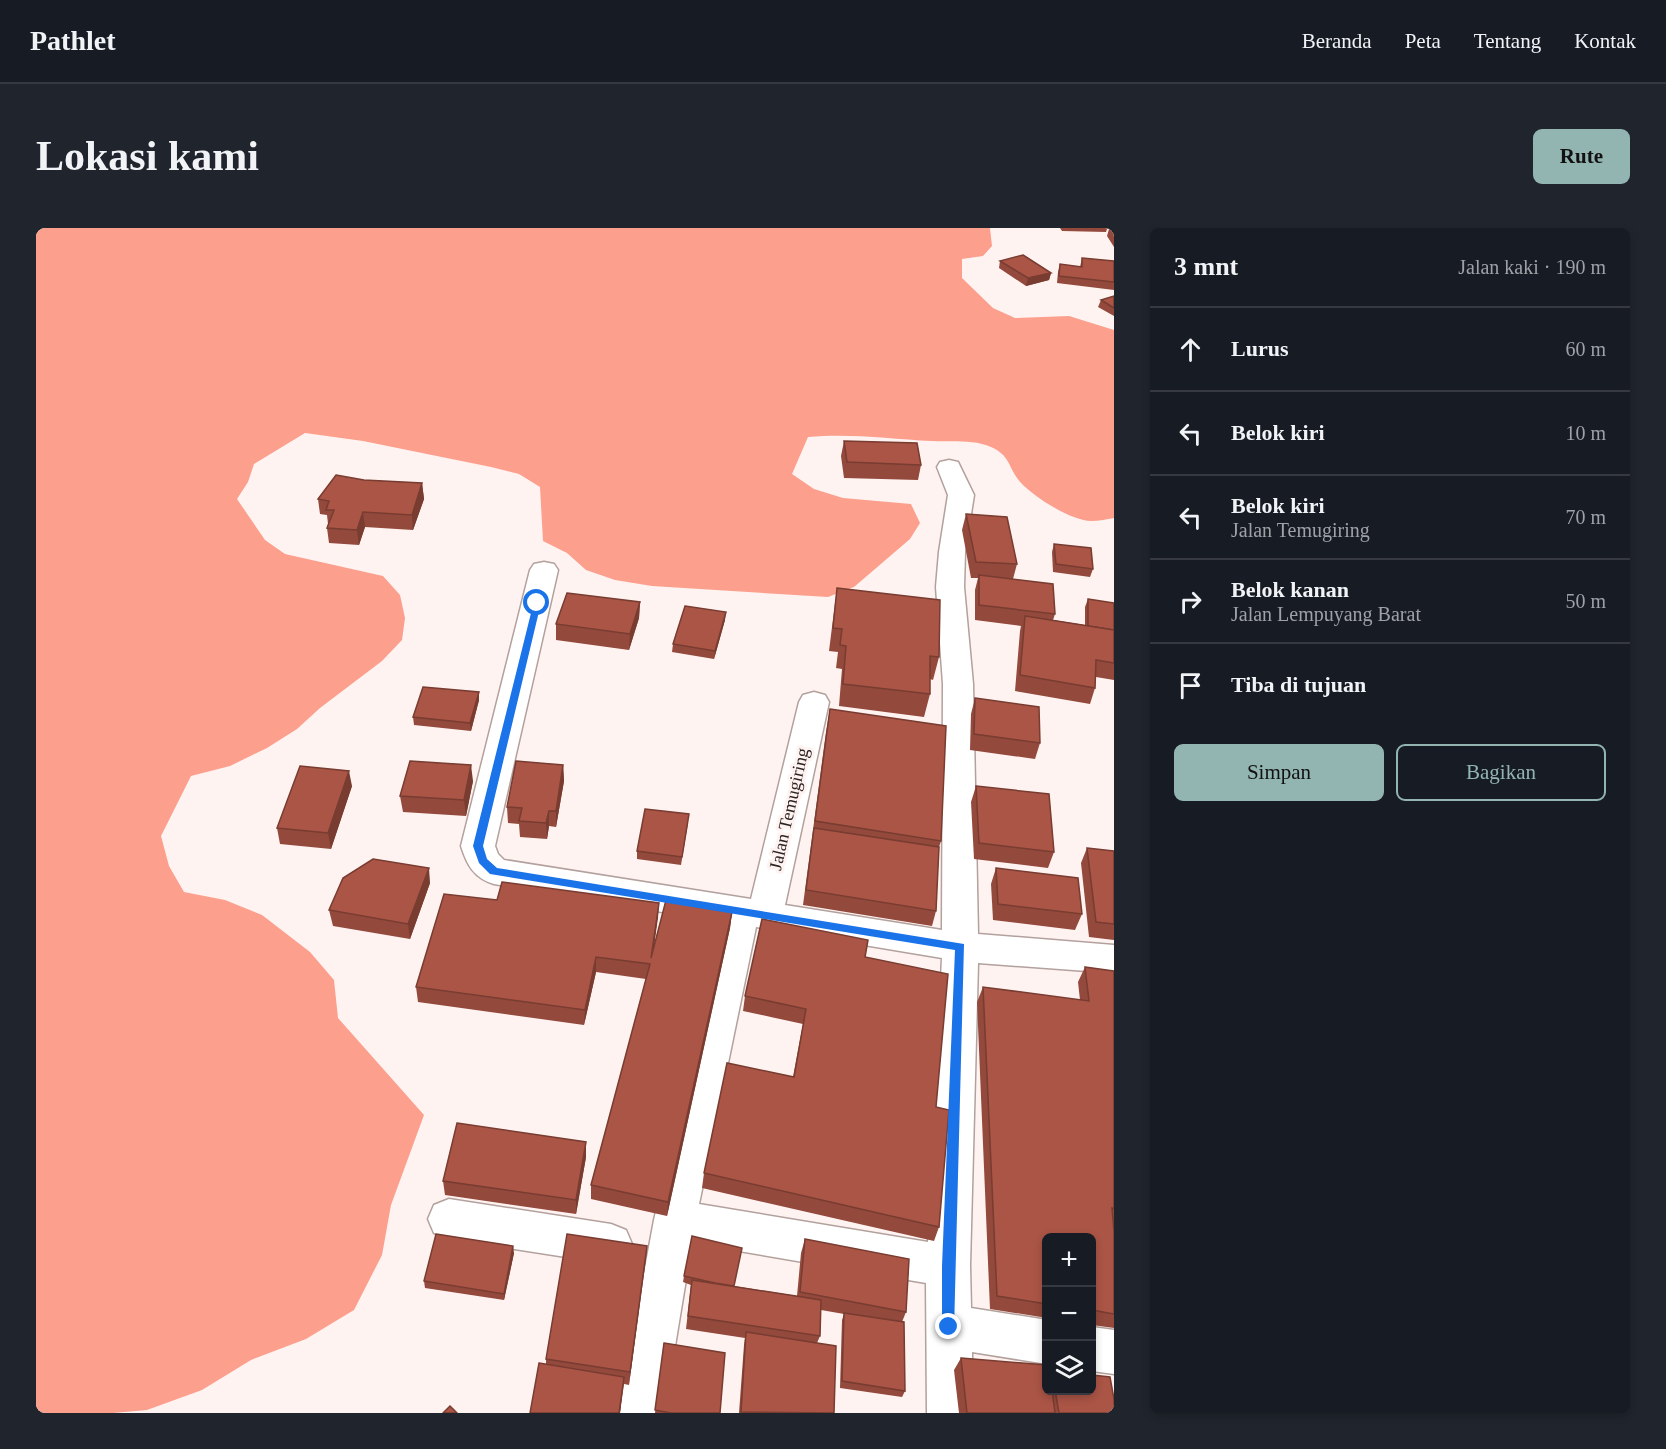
<!DOCTYPE html>
<html lang="id">
<meta charset="utf-8">
<style>
:root{--surface:#171b24;--page:#20242c;--text:#f1f3f6;--muted:#9ea1a6;--line:#363941;--accent:#93b5b2}
body{margin:0;font-family:Georgia,serif;background:var(--page);color:var(--text)}
.controls{position:absolute;right:18px;bottom:18px;display:grid;overflow:hidden;border-radius:9px;box-shadow:0 3px 9px #0003}
.controls button{width:54px;height:54px;display:grid;place-items:center;padding:0;border:0;border-bottom:2px solid var(--line);background:var(--surface);color:var(--text);font:30px sans-serif}
.stop{position:absolute;width:18px;height:18px;margin:-14px;border:4px solid #1a73e8;border-radius:50%;background:#fff}
.stop.end{background:#1a73e8;border-color:#fff;box-shadow:0 2px 6px #0008}
.list{margin:0;padding:0;list-style:none}
h2{display:flex;justify-content:space-between;align-items:center;height:78px;margin:0;padding:0 24px;font-size:26px}
h2 small{font-size:20px;font-weight:400;color:var(--muted)}
.list li{display:grid;grid-template-columns:39px 1fr auto;gap:18px;align-items:center;box-sizing:border-box;height:84px;padding:0 24px;border-top:2px solid var(--line)}
.list b{display:block;font-size:22px;white-space:nowrap}
.list p{margin:0;font-size:20px;white-space:nowrap;color:var(--muted)}
.list em{font-size:20px;font-style:normal;color:var(--muted)}
.actions{display:flex;gap:12px;padding:18px 24px}
.actions a{flex:1;padding:14px 0;border:2px solid var(--accent);border-radius:9px;text-align:center;font-size:21px;color:var(--accent)}
.actions .main{background:var(--accent);color:#111}
.icon{flex:none;width:33px;height:33px;fill:none;stroke:currentColor;stroke-width:2;stroke-linecap:round;stroke-linejoin:round}
.map{position:relative;flex:none;width:1078px;height:1185px;overflow:hidden;border-radius:9px}
header{display:flex;align-items:center;gap:36px;box-sizing:border-box;height:84px;padding:0 30px;background:var(--surface);border-bottom:2px solid var(--line)}
header strong{font-size:28px}
nav{display:flex;gap:33px;margin-inline-start:auto;font-size:21px}
.intro{display:flex;align-items:center;justify-content:space-between;box-sizing:border-box;height:144px;padding:0 36px}
h1{margin:0;font-size:42px}
.button{padding:15px 27px;border-radius:9px;background:var(--accent);color:#111;font-size:21px;font-weight:700}
main{display:flex;gap:36px;padding:0 36px}
aside{flex:1;background:var(--surface);border-radius:9px;box-shadow:0 3px 9px #0003}
.map>svg:first-child{display:block}
.forest{fill:#fc9f8d}
.lines{fill:none;stroke-linecap:round;stroke-linejoin:round}
.minor-casing{stroke:#b2a19d;stroke-width:3}
.minor{fill:#fff;fill-rule:evenodd}
.wall{fill:#93493c}
.shaded-wall{fill:#783c31}
.building{fill:#ab5546;stroke:#783c31;stroke-width:1.5}
.route{fill:#1a73e8}
.labels{text-anchor:middle;stroke-width:6;stroke-linejoin:round;paint-order:stroke}
.street-label{font-size:18px;fill:#2b2423;stroke:#fff3f1}
</style>
<header>
<strong>Pathlet</strong>
<nav><a>Beranda</a><a>Peta</a><a>Tentang</a><a>Kontak</a></nav>
</header>
<div class="intro"><h1>Lokasi kami</h1><a class="button">Rute</a></div>
<main>
<div class="map">
<svg width="1078" height="1185" viewBox="0 0 1078 1185">
<rect width="100%" height="100%" fill="#fff3f1"/>
<path class="forest" d="M0,0H954L956,18L947,28L926,31V50L957,80L979,90L1033,88L1078,102V290C1071,291 1063,293 1055,293C1035,293 992,266 981,250C972,237 973,227 955,219C938,211 914,214 896,213C854,211 814,205 772,209L756,246L778,261L807,270L875,276L884,295L874,311L818,359L792,369L616,358L579,352L550,342L531,325L507,313L504,259L483,246L455,239L327,213L269,205L218,236L212,254L201,271L229,312L249,326L347,348L364,367L369,390L366,412L346,433L284,480L261,501L231,520L194,538L155,548L125,608L133,638L148,664L189,672L226,687L274,724L298,752L302,790L388,887L355,977L346,1027L318,1082L270,1111L215,1132L166,1162L111,1182L77,1185H0Z"/>
<g class="lines">
<defs>
<g id="minor">
<path d="M913,232L922,234L938,267L929,324L928,359L937,456L942,706L1078,717V745L942,735L934,1038L935,1080L1011,1092V1136L936,1124L937,1185H891L890,1055L656,1015L628,1185H582L618,992L686,694L458,656C438,650 431,637 425,618L494,342L498,336L508,334L518,336L522,342L459,618L462,626L468,632L715,671L763,474L767,467L778,464L789,467L793,474L749,677L906,702L907,456L900,359L903,324L912,267L901,239L904,234ZM720,699L906,730L892,1014L663,976Z"/>
<polygon points="413,971 575,996 590,1002 596,1016 590,1030 575,1036 413,1011 398,1005 392,991 398,977"/>
<polygon points="1056,1099 1078,1102 1078,1146 1056,1143"/>
</g>
</defs>
<use href="#minor" class="minor-casing"/>
<use href="#minor" class="minor"/>
</g>
<g class="wall">
<polygon points="1024,0 1078,0 1078,19 1071,8 1073,1 1071,1 1070,4 1026,3"/>
<polygon points="1046,30 1078,33 1078,62 1021,55 1022,44 1024,36 1044,39"/>
<polygon points="964,33 1015,45 1013,52 990,58 963,40"/>
<polygon points="1078,68 1078,88 1062,79 1065,72"/>
<polygon points="808,213 885,237 882,252 808,250 805,228"/>
<polygon points="328,252 386,255 388,271 377,302 329,299 323,317 293,315 291,300 292,296 291,287 284,286 282,271"/>
<polygon points="930,286 981,336 977,351 1019,386 1017,392 1049,397 1049,379 1052,371 1078,375 1078,452 1060,449 1059,460 1054,476 979,463 984,403 985,398 939,392 939,362 942,350 935,350 926,302"/>
<polygon points="1018,316 1057,341 1054,349 1017,344 1016,324"/>
<polygon points="801,360 903,429 897,452 894,451 894,466 888,489 803,478 806,441 800,440 802,424 793,423 798,383"/>
<polygon points="604,374 603,390 593,422 520,412 520,396"/>
<polygon points="689,392 678,431 636,424 637,416"/>
<polygon points="443,464 443,472 435,503 378,497 377,489"/>
<polygon points="939,470 1004,515 999,531 934,522 935,486"/>
<polygon points="794,481 905,613 903,619 900,683 896,698 767,677 790,504"/>
<polygon points="527,537 528,553 520,599 513,598 511,611 484,609 483,596 472,595 471,579"/>
<polygon points="437,553 430,588 367,584 364,568"/>
<polygon points="316,558 295,621 244,616 241,600"/>
<polygon points="940,558 1018,624 1012,640 938,631 935,574"/>
<polygon points="652,595 645,637 601,631 601,623"/>
<polygon points="1051,620 1078,623 1078,712 1053,709 1045,635"/>
<polygon points="960,640 1046,686 1039,702 957,692 955,656"/>
<polygon points="394,655 374,711 297,698 293,682"/>
<polygon points="461,672 623,675 618,719 696,684 694,700 631,988 555,971 555,957 610,751 560,744 548,797 382,774 380,759"/>
<polygon points="829,729 900,879 903,999 898,1013 666,960 668,945 757,849 767,796 707,783 709,768"/>
<polygon points="1049,739 1078,743 1078,996 1077,996 1078,1004 1078,1100 1056,1097 1056,1010 1011,1010 1011,1090 954,1081 941,774 947,759 1044,772 1042,754"/>
<polygon points="550,929 540,986 409,967 407,953"/>
<polygon points="769,1011 870,1084 866,1094 869,1163 866,1169 804,1160 806,1092 808,1086 785,1082 784,1108 781,1115 798,1185 703,1185 708,1117 709,1110 650,1101 655,1057 647,1054 648,1048 698,1058 761,1068 765,1025"/>
<polygon points="611,1018 593,1157 588,1156 584,1185 494,1185 510,1136 510,1131"/>
<polygon points="478,1025 468,1072 389,1060 388,1053"/>
<polygon points="628,1115 684,1185 619,1185"/>
<polygon points="925,1130 1011,1162 1056,1162 1078,1185 923,1185 918,1142"/>
</g>
<g class="shaded-wall">
<polygon points="1015,45 1013,52 990,58 992,50"/>
<polygon points="386,255 388,271 377,302 376,287"/>
<polygon points="327,284 329,299 323,317 321,302"/>
<polygon points="604,374 603,390 593,422 594,406"/>
<polygon points="690,384 689,392 678,431 679,423"/>
<polygon points="443,464 443,472 435,503 434,495"/>
<polygon points="435,537 437,553 430,588 428,572"/>
<polygon points="527,537 528,553 520,599 520,583"/>
<polygon points="313,543 316,558 295,621 292,605"/>
<polygon points="513,583 513,598 511,611 510,595"/>
<polygon points="393,640 394,655 374,711 372,696"/>
<polygon points="623,675 622,690 614,745 615,730"/>
<polygon points="696,684 694,700 631,988 632,974"/>
<polygon points="560,729 560,744 548,797 549,782"/>
<polygon points="550,914 550,929 540,986 540,972"/>
<polygon points="477,1018 478,1025 468,1072 468,1066"/>
<polygon points="611,1018 610,1031 593,1157 594,1144"/>
<polygon points="588,1149 584,1185 583,1185"/>
</g>
<g class="building">
<polygon points="987,27 1015,45 992,50 964,33"/>
<polygon points="1046,30 1078,33 1078,54 1023,48 1024,36 1046,39"/>
<polygon points="1078,68 1078,80 1065,72"/>
<polygon points="808,213 881,215 885,237 811,234"/>
<polygon points="300,247 328,252 386,255 376,287 327,284 321,302 291,300 298,282 290,282 293,273 282,271"/>
<polygon points="930,286 971,289 981,336 940,334"/>
<polygon points="1018,316 1055,320 1057,341 1020,336"/>
<polygon points="943,347 1017,356 1019,386 943,377"/>
<polygon points="801,360 904,372 903,429 894,428 894,466 807,456 810,418 804,417 806,401 797,400"/>
<polygon points="531,365 604,374 594,406 520,396"/>
<polygon points="1052,371 1078,375 1078,402 1052,398"/>
<polygon points="649,378 690,384 679,423 637,416"/>
<polygon points="989,388 1078,402 1078,435 1060,432 1059,460 984,447"/>
<polygon points="387,459 443,464 434,495 377,489"/>
<polygon points="939,470 1003,479 1004,515 938,506"/>
<polygon points="794,481 910,498 905,613 779,593"/>
<polygon points="374,533 435,537 428,572 364,568"/>
<polygon points="480,533 527,537 520,583 513,583 510,595 483,593 486,580 471,579"/>
<polygon points="264,538 313,543 292,605 241,600"/>
<polygon points="940,558 1013,566 1018,624 943,615"/>
<polygon points="609,581 653,586 646,629 601,623"/>
<polygon points="778,600 903,619 900,683 770,662"/>
<polygon points="1051,620 1078,623 1078,696 1060,694"/>
<polygon points="337,631 393,640 372,696 293,682 307,650"/>
<polygon points="960,640 1042,650 1046,686 962,676"/>
<polygon points="466,654 623,675 615,730 630,672 696,684 632,974 555,957 614,736 560,729 549,782 380,759 408,666 461,672"/>
<polygon points="726,691 832,712 829,729 912,746 900,879 913,882 903,999 668,945 691,835 758,849 770,781 709,768"/>
<polygon points="1049,739 1078,743 1078,981 1076,980 1078,1004 1078,1086 1056,1082 1056,1010 1011,1010 1011,1076 961,1068 947,759 1053,773"/>
<polygon points="421,895 550,914 540,972 407,953"/>
<polygon points="400,1006 477,1018 468,1066 388,1053"/>
<polygon points="531,1006 611,1018 594,1144 510,1131"/>
<polygon points="656,1008 706,1020 698,1058 679,1055 648,1048"/>
<polygon points="769,1011 873,1031 870,1084 764,1064"/>
<polygon points="656,1052 785,1072 784,1108 652,1088"/>
<polygon points="808,1085 868,1094 869,1163 806,1153"/>
<polygon points="710,1104 800,1118 798,1185 705,1184"/>
<polygon points="628,1115 689,1125 684,1185 635,1185 619,1182"/>
<polygon points="925,1130 1011,1137 1011,1162 1016,1162 1019,1185 931,1185"/>
<polygon points="503,1135 588,1149 583,1185 494,1185"/>
<polygon points="1056,1147 1074,1149 1078,1171 1078,1185 1023,1185 1019,1162 1056,1162"/>
<polygon points="414,1178 421,1185 407,1185"/>
</g>
<polygon class="route" points="498,373 505,375 447,618 451,631 461,640 928,716 918,1103 913,1105 908,1103 906,1099 906,1038 919,722 454,646 443,635 437,618"/>
<g class="labels">
<g class="street-label">
<text transform="translate(753 581) rotate(-77)" y="6">Jalan Temugiring</text>
</g>
</g>
</svg>
<div class="controls">
<button>+</button>
<button>−</button>
<button><svg class="icon" aria-label="layers" viewBox="0 0 24 24"><path d="M12 4l9 5-9 5-9-5zM3 14l9 5 9-5"/></svg></button>
</div>
<div class="stop" style="left:501px;top:375px"></div>
<div class="stop end" style="left:913px;top:1099px"></div>
</div>
<aside>
<h2>3 mnt<small>Jalan kaki · 190 m</small></h2>
<ul class="list">
<li><svg class="icon" aria-label="ahead" viewBox="0 0 24 24"><path d="M12 20V5M6 11l6-6 6 6"/></svg><div><b>Lurus</b></div><em>60 m</em></li>
<li><svg class="icon" aria-label="left" viewBox="0 0 24 24"><path d="M17 20v-9H6M10 6l-5 5 5 5"/></svg><div><b>Belok kiri</b></div><em>10 m</em></li>
<li><svg class="icon" aria-label="left" viewBox="0 0 24 24"><path d="M17 20v-9H6M10 6l-5 5 5 5"/></svg><div><b>Belok kiri</b><p>Jalan Temugiring</p></div><em>70 m</em></li>
<li><svg class="icon" aria-label="right" viewBox="0 0 24 24"><path d="M7 20v-9h11M14 6l5 5-5 5"/></svg><div><b>Belok kanan</b><p>Jalan Lempuyang Barat</p></div><em>50 m</em></li>
<li><svg class="icon" aria-label="arrive" viewBox="0 0 24 24"><path d="M6 21V4h12l-3 4 3 4H6"/></svg><div><b>Tiba di tujuan</b></div></li>
</ul>
<div class="actions"><a class="main">Simpan</a><a>Bagikan</a></div>
</aside>
</main>
